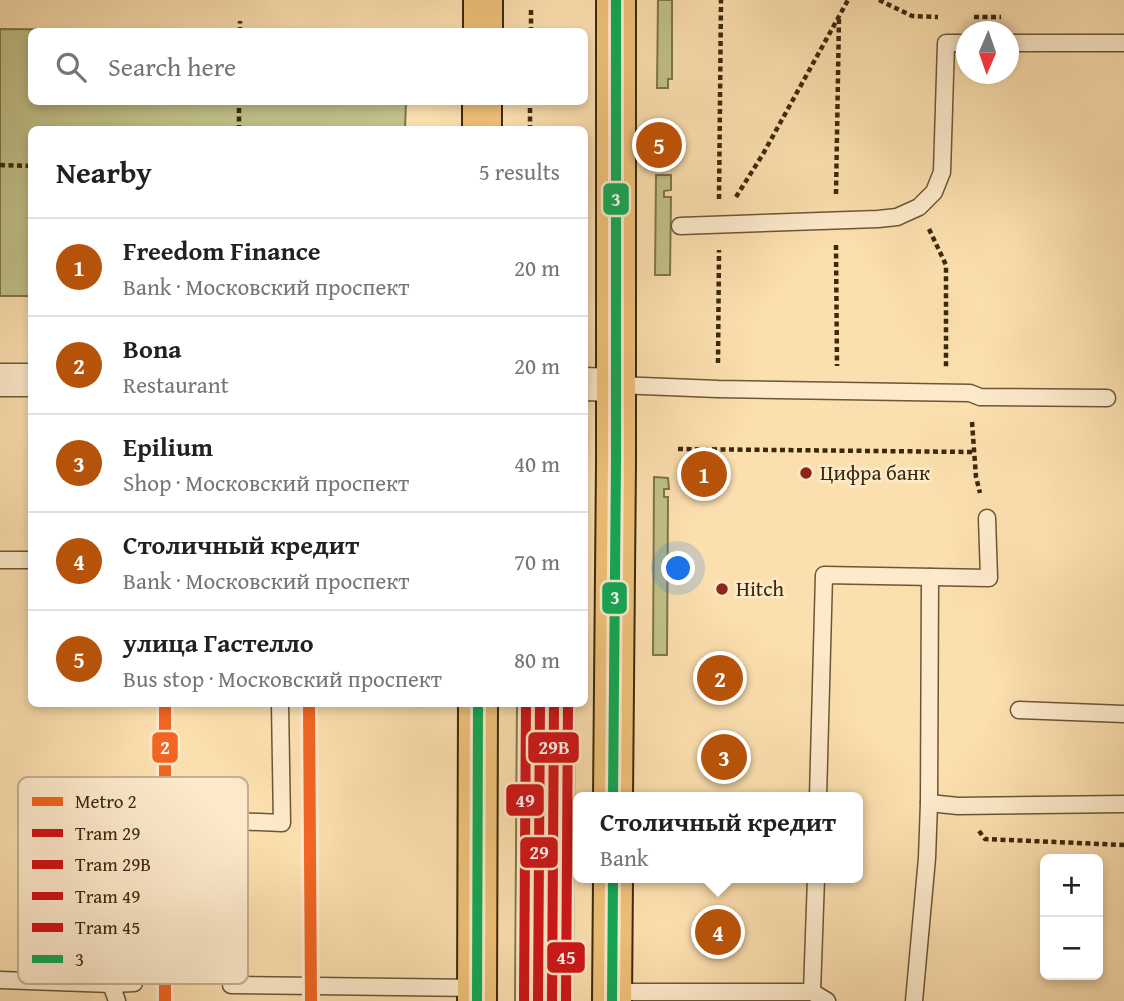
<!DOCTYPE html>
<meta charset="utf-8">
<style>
:root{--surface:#fff;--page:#f6f6f6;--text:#202124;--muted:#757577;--line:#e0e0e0;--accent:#b45309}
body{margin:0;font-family:"Gentium Book Plus",serif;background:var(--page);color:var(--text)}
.controls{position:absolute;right:21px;bottom:21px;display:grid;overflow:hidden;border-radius:10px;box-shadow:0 4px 10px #0003}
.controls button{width:63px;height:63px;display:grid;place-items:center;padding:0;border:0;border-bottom:2px solid var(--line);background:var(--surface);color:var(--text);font:35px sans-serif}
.compass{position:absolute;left:956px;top:21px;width:63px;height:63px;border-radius:50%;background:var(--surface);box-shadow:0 4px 10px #0003;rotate:182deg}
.you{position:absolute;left:679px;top:569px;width:24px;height:24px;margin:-18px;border:5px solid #fff;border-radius:50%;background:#1a73e8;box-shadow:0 0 0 10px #1a73e833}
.badge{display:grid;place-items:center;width:46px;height:46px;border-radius:50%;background:var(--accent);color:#fff;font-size:23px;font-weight:700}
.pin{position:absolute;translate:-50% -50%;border:4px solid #fff;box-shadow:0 2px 7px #0006}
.popup{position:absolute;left:573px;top:792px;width:290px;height:91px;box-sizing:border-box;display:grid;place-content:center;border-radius:10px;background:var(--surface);filter:drop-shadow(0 2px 5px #0005);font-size:23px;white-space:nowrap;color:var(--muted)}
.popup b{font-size:26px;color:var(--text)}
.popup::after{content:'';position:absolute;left:50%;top:100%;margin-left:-14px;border:14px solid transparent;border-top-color:var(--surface)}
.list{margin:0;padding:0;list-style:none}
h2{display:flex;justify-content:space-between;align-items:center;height:91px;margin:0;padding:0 28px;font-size:30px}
h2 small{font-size:23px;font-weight:400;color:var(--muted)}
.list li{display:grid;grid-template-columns:46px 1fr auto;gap:21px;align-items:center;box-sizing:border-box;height:98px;padding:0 28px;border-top:2px solid var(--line)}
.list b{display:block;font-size:26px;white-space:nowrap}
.list p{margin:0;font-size:23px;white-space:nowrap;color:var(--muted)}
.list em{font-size:23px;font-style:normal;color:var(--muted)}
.icon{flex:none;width:38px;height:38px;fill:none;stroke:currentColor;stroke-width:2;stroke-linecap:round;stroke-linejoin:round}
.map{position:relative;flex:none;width:1124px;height:1001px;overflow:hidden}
.search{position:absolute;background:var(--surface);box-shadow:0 4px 10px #0003;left:28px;top:28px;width:560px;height:77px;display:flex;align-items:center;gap:18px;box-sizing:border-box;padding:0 24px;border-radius:10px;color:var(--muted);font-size:26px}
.panel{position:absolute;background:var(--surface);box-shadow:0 4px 10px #0003;left:28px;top:126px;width:560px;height:581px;border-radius:10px}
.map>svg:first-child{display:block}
.green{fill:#c1c189;stroke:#7e754a;stroke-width:2}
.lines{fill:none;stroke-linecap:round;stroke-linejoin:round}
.service-casing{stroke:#6c5634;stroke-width:19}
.minor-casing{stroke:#6c5634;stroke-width:35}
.primary-casing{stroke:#3c290b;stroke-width:42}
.path{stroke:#3c290b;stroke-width:4.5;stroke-dasharray:5 3.5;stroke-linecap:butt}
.service{stroke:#fdeacb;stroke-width:16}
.minor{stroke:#fdeacb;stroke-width:32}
.primary{stroke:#eec078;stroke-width:38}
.bus-1-casing{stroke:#fdeacb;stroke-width:16}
.bus-1{stroke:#10a855;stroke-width:10}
.tram-1-casing{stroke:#fdeacb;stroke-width:16}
.tram-2-casing{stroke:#fdeacb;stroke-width:16}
.tram-3-casing{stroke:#fdeacb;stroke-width:16}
.tram-4-casing{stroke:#fdeacb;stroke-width:16}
.tram-1{stroke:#ce1417;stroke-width:10}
.tram-2{stroke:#ce1417;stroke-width:10}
.tram-3{stroke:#ce1417;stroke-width:10}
.tram-4{stroke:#ce1417;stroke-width:10}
.metro-1-casing{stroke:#fdeacb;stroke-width:18}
.metro-1{stroke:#f26522;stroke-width:12}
.poi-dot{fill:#8f2418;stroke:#fdeacb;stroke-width:2.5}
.labels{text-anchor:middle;stroke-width:5;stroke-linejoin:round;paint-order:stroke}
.poi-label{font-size:21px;fill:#3c290b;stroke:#fdeacb;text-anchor:start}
.key{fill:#fdeacb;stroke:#c3b091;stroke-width:2}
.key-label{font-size:19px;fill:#3c290b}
.line-badge{stroke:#fdeacb;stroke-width:2.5}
.badge-label{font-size:19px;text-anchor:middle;font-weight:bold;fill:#fff}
</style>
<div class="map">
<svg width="1124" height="1001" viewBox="0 0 1124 1001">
<rect width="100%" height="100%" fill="#fcdfaf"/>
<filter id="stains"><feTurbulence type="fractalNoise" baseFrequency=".00286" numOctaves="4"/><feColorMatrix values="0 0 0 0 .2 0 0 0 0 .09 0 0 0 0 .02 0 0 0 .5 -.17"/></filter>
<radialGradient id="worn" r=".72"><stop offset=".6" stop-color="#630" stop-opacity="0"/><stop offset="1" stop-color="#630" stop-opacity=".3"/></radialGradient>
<g class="green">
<polygon points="658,0 672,0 672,79 668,79 668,88 657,88"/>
<polygon points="0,29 287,31 32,32 32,102 406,102 405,129 32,130 31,296 0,296"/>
<polygon points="656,175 671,175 671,190 664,191 664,197 671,197 670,275 655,275"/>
<polygon points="654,477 668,478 669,489 664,489 664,497 668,497 667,655 653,655"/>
<polygon points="517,704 535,704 533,1001 515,1001"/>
<polygon points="565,704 575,704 573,1001 563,1001"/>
</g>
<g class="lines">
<defs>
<g id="service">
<polyline points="1009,43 1124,43"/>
<polyline points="680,226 878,219 897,217 919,207 934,192 942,172 946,43 967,43"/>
<polyline points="617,385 718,389 970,393 980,397 1107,398"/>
<polyline points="0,560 32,560"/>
<polyline points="1019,710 1124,714"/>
<polyline points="818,797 824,575 989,578 987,518"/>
<polyline points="929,803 958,806 1124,804"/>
<polyline points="0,980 111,984 134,983"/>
<polyline points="231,985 477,988"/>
<polyline points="612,992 812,992 827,1001"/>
<polyline points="812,992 816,878"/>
<polyline points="117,1001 111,984 110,816 282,823 280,704"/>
<polyline points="914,1001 927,858 929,803 930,577"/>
</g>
<g id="minor">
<polyline points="0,380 32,380"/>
<polyline points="584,384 616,385"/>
</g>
<g id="primary">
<polyline points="483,32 483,0"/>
<polyline points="482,130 482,102"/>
<polyline points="613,797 616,462 616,0"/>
<polyline points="477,1001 478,704"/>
<polyline points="612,1001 613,878"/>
</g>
</defs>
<use href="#service" class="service-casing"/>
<use href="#minor" class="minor-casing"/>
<use href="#primary" class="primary-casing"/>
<g class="path">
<polyline points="879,0 912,16 938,17"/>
<polyline points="974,17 1001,17"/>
<polyline points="240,32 240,21"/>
<polyline points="531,32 531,8"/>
<polyline points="239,130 239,102"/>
<polyline points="530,130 530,102"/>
<polyline points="0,165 32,166"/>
<polyline points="836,194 839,17"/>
<polyline points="736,197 763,154 848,0"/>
<polyline points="719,199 721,0"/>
<polyline points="929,229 946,265 946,367"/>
<polyline points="836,245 837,366"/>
<polyline points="718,363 719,250"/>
<polyline points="972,422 976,477 980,493"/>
<polyline points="678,449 975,452"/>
<polyline points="979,831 985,839 1124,845"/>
</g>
<use href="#service" class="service"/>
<use href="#minor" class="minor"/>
<use href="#primary" class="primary"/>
<defs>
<g id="bus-1">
<polyline points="613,797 616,462 616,0"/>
<polyline points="477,1001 478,704"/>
<polyline points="612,1001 613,878"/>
</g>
</defs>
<use href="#bus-1" class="bus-1-casing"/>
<use href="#bus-1" class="bus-1"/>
<defs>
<polyline id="tram-1" points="538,1001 540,704"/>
<polyline id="tram-2" points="552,1001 554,704"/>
<polyline id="tram-3" points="524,1001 526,704"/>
<polyline id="tram-4" points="566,1001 568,704"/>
</defs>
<use href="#tram-1" class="tram-1-casing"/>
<use href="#tram-2" class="tram-2-casing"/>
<use href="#tram-3" class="tram-3-casing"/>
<use href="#tram-4" class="tram-4-casing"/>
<use href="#tram-1" class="tram-1"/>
<use href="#tram-2" class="tram-2"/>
<use href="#tram-3" class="tram-3"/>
<use href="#tram-4" class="tram-4"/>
<defs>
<g id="metro-1">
<polyline points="165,704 165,1001"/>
<polyline points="309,704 311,1001"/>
</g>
</defs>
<use href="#metro-1" class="metro-1-casing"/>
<use href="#metro-1" class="metro-1"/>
</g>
<g class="poi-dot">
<circle cx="806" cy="473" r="7"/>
<circle cx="722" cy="589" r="7"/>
</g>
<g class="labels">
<g class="poi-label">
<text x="820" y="480">Цифра банк</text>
<text x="736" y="596">Hitch</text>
</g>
</g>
<rect x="18" y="777" width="230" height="207" rx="10" class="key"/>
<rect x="32" y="797" width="31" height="9" fill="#f26522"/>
<rect x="32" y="829" width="31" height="8" fill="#ce1417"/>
<rect x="32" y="860" width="31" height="9" fill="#ce1417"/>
<rect x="32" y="892" width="31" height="8" fill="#ce1417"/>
<rect x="32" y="923" width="31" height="9" fill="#ce1417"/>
<rect x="32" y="955" width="31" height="8" fill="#10a855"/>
<g class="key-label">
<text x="75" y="808">Metro 2</text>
<text x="75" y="840">Tram 29</text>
<text x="75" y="871">Tram 29В</text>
<text x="75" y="903">Tram 49</text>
<text x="75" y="934">Tram 45</text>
<text x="75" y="966">3</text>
</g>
<g class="line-badge">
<rect x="602" y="182" width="28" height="34" rx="7" fill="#10a855"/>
<rect x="601" y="581" width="27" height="34" rx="7" fill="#10a855"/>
<rect x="151" y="731" width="28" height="33" rx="7" fill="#f26522"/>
<rect x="527" y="731" width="53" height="33" rx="7" fill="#ce1417"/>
<rect x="505" y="783" width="40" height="34" rx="7" fill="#ce1417"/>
<rect x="519" y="836" width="40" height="33" rx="7" fill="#ce1417"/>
<rect x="546" y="941" width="40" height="33" rx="7" fill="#ce1417"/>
</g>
<g class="badge-label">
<text x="616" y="206">3</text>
<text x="615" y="604">3</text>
<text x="165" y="754">2</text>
<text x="554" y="754">29В</text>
<text x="525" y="807">49</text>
<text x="539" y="859">29</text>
<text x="566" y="964">45</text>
</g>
<rect width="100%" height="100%" filter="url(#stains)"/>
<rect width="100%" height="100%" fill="url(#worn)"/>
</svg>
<div class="controls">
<button>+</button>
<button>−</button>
</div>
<svg class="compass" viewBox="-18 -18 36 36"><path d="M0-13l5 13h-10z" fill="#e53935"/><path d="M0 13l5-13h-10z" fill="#757577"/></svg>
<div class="you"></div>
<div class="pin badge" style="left:704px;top:474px">1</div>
<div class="pin badge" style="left:720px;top:678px">2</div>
<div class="pin badge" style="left:724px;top:757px">3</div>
<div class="pin badge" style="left:718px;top:932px">4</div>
<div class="popup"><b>Столичный кредит</b>Bank</div>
<div class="pin badge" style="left:659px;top:145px">5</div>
<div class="search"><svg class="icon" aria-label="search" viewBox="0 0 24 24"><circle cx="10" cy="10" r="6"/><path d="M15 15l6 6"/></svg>Search here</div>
<section class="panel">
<h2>Nearby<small>5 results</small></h2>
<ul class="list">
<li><span class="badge">1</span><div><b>Freedom Finance</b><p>Bank · Московский проспект</p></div><em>20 m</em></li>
<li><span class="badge">2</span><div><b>Bona</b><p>Restaurant</p></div><em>20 m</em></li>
<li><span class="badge">3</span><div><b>Epilium</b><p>Shop · Московский проспект</p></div><em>40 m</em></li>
<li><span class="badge">4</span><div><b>Столичный кредит</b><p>Bank · Московский проспект</p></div><em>70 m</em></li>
<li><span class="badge">5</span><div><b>улица Гастелло</b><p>Bus stop · Московский проспект</p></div><em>80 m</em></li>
</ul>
</section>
</div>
